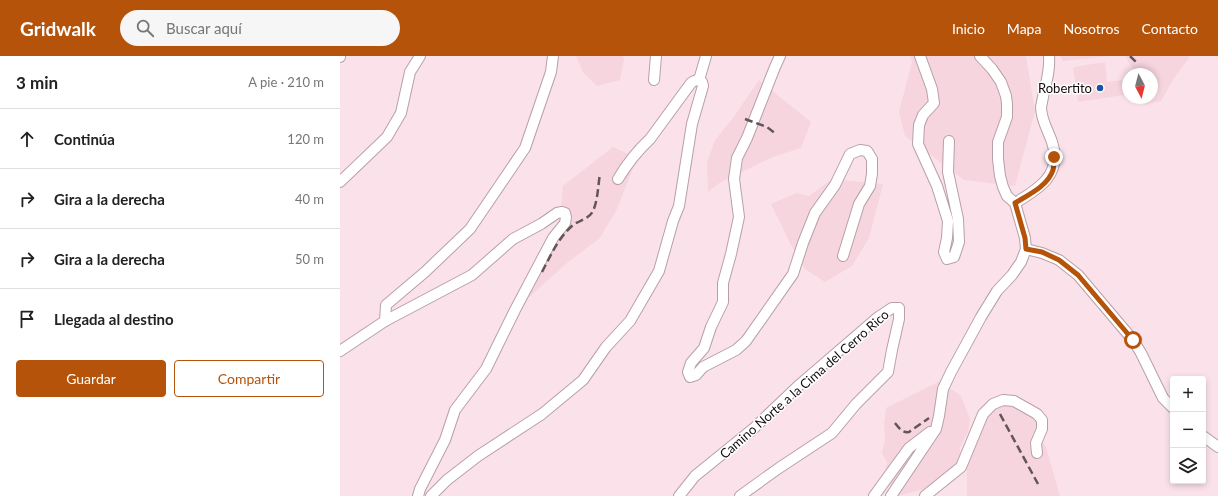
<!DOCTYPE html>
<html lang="es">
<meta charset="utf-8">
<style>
:root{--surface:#fff;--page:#f6f6f6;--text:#222;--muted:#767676;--line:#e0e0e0;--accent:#b45309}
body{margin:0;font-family:Lato,sans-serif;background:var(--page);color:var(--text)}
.controls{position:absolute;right:12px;bottom:12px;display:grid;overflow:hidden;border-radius:4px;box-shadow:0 2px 6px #0003}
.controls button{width:36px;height:36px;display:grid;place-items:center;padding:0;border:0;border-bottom:1px solid var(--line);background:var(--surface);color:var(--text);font:20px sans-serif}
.compass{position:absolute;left:782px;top:12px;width:36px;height:36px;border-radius:50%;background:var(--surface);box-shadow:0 2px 6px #0003;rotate:173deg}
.stop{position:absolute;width:12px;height:12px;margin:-9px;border:3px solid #b45309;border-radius:50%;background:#fff}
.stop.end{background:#b45309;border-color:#fff;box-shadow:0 1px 4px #0008}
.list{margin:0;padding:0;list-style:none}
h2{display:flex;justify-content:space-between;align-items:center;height:52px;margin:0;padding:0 16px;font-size:17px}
h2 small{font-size:13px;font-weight:400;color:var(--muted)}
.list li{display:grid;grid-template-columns:26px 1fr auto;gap:12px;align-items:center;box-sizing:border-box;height:60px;padding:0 16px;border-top:1px solid var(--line)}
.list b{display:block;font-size:15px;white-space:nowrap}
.list em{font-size:13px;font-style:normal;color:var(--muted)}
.actions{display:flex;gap:8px;padding:12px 16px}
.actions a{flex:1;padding:9px 0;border:1px solid var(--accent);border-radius:4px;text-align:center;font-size:14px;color:var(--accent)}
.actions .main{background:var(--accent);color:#fff}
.icon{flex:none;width:22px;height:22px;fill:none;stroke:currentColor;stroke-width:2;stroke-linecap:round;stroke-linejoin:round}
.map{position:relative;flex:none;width:878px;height:440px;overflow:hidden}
header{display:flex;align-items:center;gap:24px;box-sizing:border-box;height:56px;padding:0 20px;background:var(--accent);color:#fff}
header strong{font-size:19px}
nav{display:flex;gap:22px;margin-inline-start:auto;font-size:14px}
.search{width:280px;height:36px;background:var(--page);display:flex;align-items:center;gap:10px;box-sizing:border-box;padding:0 14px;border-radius:22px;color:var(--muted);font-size:15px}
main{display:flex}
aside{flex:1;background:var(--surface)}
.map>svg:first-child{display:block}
.built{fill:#f6d5df}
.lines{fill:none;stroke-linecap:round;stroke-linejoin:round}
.minor-casing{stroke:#b7a0a7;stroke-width:12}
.minor{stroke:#fff;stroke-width:10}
.rail{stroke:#63555a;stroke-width:2.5;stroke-dasharray:8 4;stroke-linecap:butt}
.route{stroke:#b45309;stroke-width:5}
.poi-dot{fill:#1753a4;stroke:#fff;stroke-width:1.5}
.labels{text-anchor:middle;stroke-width:3;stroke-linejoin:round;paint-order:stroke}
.poi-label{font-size:13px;fill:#120a0d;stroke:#fff;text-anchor:end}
.street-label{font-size:13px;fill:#120a0d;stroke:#fff}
</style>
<header>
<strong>Gridwalk</strong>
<div class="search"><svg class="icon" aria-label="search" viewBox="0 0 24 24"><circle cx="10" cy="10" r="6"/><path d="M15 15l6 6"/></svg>Buscar aquí</div>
<nav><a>Inicio</a><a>Mapa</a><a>Nosotros</a><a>Contacto</a></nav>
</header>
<main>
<aside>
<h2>3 min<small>A pie · 210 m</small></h2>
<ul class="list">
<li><svg class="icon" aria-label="ahead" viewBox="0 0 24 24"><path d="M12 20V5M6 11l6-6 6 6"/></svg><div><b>Continúa</b></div><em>120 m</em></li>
<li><svg class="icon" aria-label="right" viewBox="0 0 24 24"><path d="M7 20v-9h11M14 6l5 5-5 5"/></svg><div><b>Gira a la derecha</b></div><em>40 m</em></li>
<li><svg class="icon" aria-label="right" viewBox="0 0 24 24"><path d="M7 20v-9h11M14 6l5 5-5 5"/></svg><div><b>Gira a la derecha</b></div><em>50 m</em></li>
<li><svg class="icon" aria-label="arrive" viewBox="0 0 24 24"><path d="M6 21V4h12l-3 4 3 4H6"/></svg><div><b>Llegada al destino</b></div></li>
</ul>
<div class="actions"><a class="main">Guardar</a><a>Compartir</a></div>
</aside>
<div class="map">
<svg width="878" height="440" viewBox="0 0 878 440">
<rect width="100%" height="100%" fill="#fbe2ea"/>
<g class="built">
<polygon points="236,0 283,0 284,3 280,24 257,30 243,16"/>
<polygon points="570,0 686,0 695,55 675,130 624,124 565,80 559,56 572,6"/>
<polygon points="720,0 770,0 723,5"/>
<polygon points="785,0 848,0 849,2 834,22 821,45 804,49 802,42 812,42 812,18 796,18"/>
<polygon points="765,6 767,26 782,24 784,39 738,46 733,11"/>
<polygon points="419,24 471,66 461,92 433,101 381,126 368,136 367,107 375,84 393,62"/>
<polygon points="273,91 297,102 277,153 260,182 227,207 188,242 195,225 216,185 230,166 230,157 221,150 223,130"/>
<polygon points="492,123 543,128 529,182 512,210 485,226 465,213 450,187 431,148 456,137 469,140"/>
<polygon points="600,325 621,340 630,363 628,376 620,391 620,400 618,406 609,415 588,432 558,440 544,419 547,406 542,397 545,384 544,368 546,352"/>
<polygon points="670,347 691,356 698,365 698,378 706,391 720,440 627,440 627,405 648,358 658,348"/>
</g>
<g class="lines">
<defs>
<g id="minor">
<polyline points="440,0 435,11 407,82 397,102 394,123 399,161 391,198 383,227 383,246 371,271 364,292 351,307 348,316 350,321 356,319 363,311 396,294 406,285 453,218 463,187 475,157 495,129 510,98 520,94 527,95 532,103 532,118 530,130 519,148 503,200"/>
<polyline points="580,0 592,33 594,47 583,59 579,69 578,88 597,130 608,165 607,182 604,196 607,203 614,201 619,186 618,163 608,116 609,85"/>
<polyline points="0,1 0,0"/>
<polyline points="314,24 316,0"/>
<polyline points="359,24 366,0"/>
<polyline points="0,126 47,81 61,57 70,16 80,0"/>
<path d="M675,147C699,133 723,118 712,86C708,74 701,64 701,51C702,46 703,41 704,36C707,24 710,13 709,0"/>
<polyline points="686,193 702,197 719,204 738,219 793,284 801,297 823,342 833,352"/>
<polyline points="45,265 46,249 85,216 130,173 185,92 211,16 213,0"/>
<polyline points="0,295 45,265 132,219 173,183 201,168 217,157 222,156 225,157 226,161 225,167 213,182 175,254 146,313 115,354 105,384 80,433 78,440"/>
<polyline points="863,380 878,391"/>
<path d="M91,440L107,424L138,400L202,358L243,324L266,291L290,265L319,215L333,165L339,150L352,68L363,30L362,26C358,23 355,24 351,27L310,83C297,95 287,108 278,123"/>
<polyline points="339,440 355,420 413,373 458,330 537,262 552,252 559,252 559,263 552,294 548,316 516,348 492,377 439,412 400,440"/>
<polyline points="534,440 569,392 590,376"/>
<polyline points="551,440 596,373 599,360 603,333 611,316 641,261 657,235 672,219 681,206 686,193 685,182 675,147 667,140 663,131 660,120 658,103 658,86 667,61 667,48 666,40 661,26 652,13 640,0"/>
<polyline points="585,440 621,411 643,358 653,348 663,344 674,345 697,358 702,364 702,373 696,387 697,397"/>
</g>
</defs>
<use href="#minor" class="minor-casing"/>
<use href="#minor" class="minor"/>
<g class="rail">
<polyline points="790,0 798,8"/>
<polyline points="405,63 427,71 436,78"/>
<path d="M202,216C211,199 218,182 233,169C240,164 249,163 253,155C258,144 258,129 260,118"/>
<polyline points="660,358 698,428"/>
<path d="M555,367C559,372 562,377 569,376L589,362"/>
</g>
</g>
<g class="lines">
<path class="route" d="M714,101C714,105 714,110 713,114C708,130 688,139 675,147L685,182L686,193L702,196L719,204L738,219L793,284"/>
</g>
<circle class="poi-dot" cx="760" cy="32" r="4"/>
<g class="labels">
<g class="poi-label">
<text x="752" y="37">Robertito</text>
</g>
<g class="street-label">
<text transform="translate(464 328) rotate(-41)" y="5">Camino Norte a la Cima del Cerro Rico</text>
</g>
</g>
</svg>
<div class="controls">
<button>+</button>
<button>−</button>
<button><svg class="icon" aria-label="layers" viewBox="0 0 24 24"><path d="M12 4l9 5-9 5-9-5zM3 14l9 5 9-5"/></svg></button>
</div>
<svg class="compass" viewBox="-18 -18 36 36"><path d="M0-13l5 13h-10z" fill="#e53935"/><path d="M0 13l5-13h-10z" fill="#767676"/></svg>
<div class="stop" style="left:793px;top:284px"></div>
<div class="stop end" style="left:714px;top:101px"></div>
</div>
</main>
